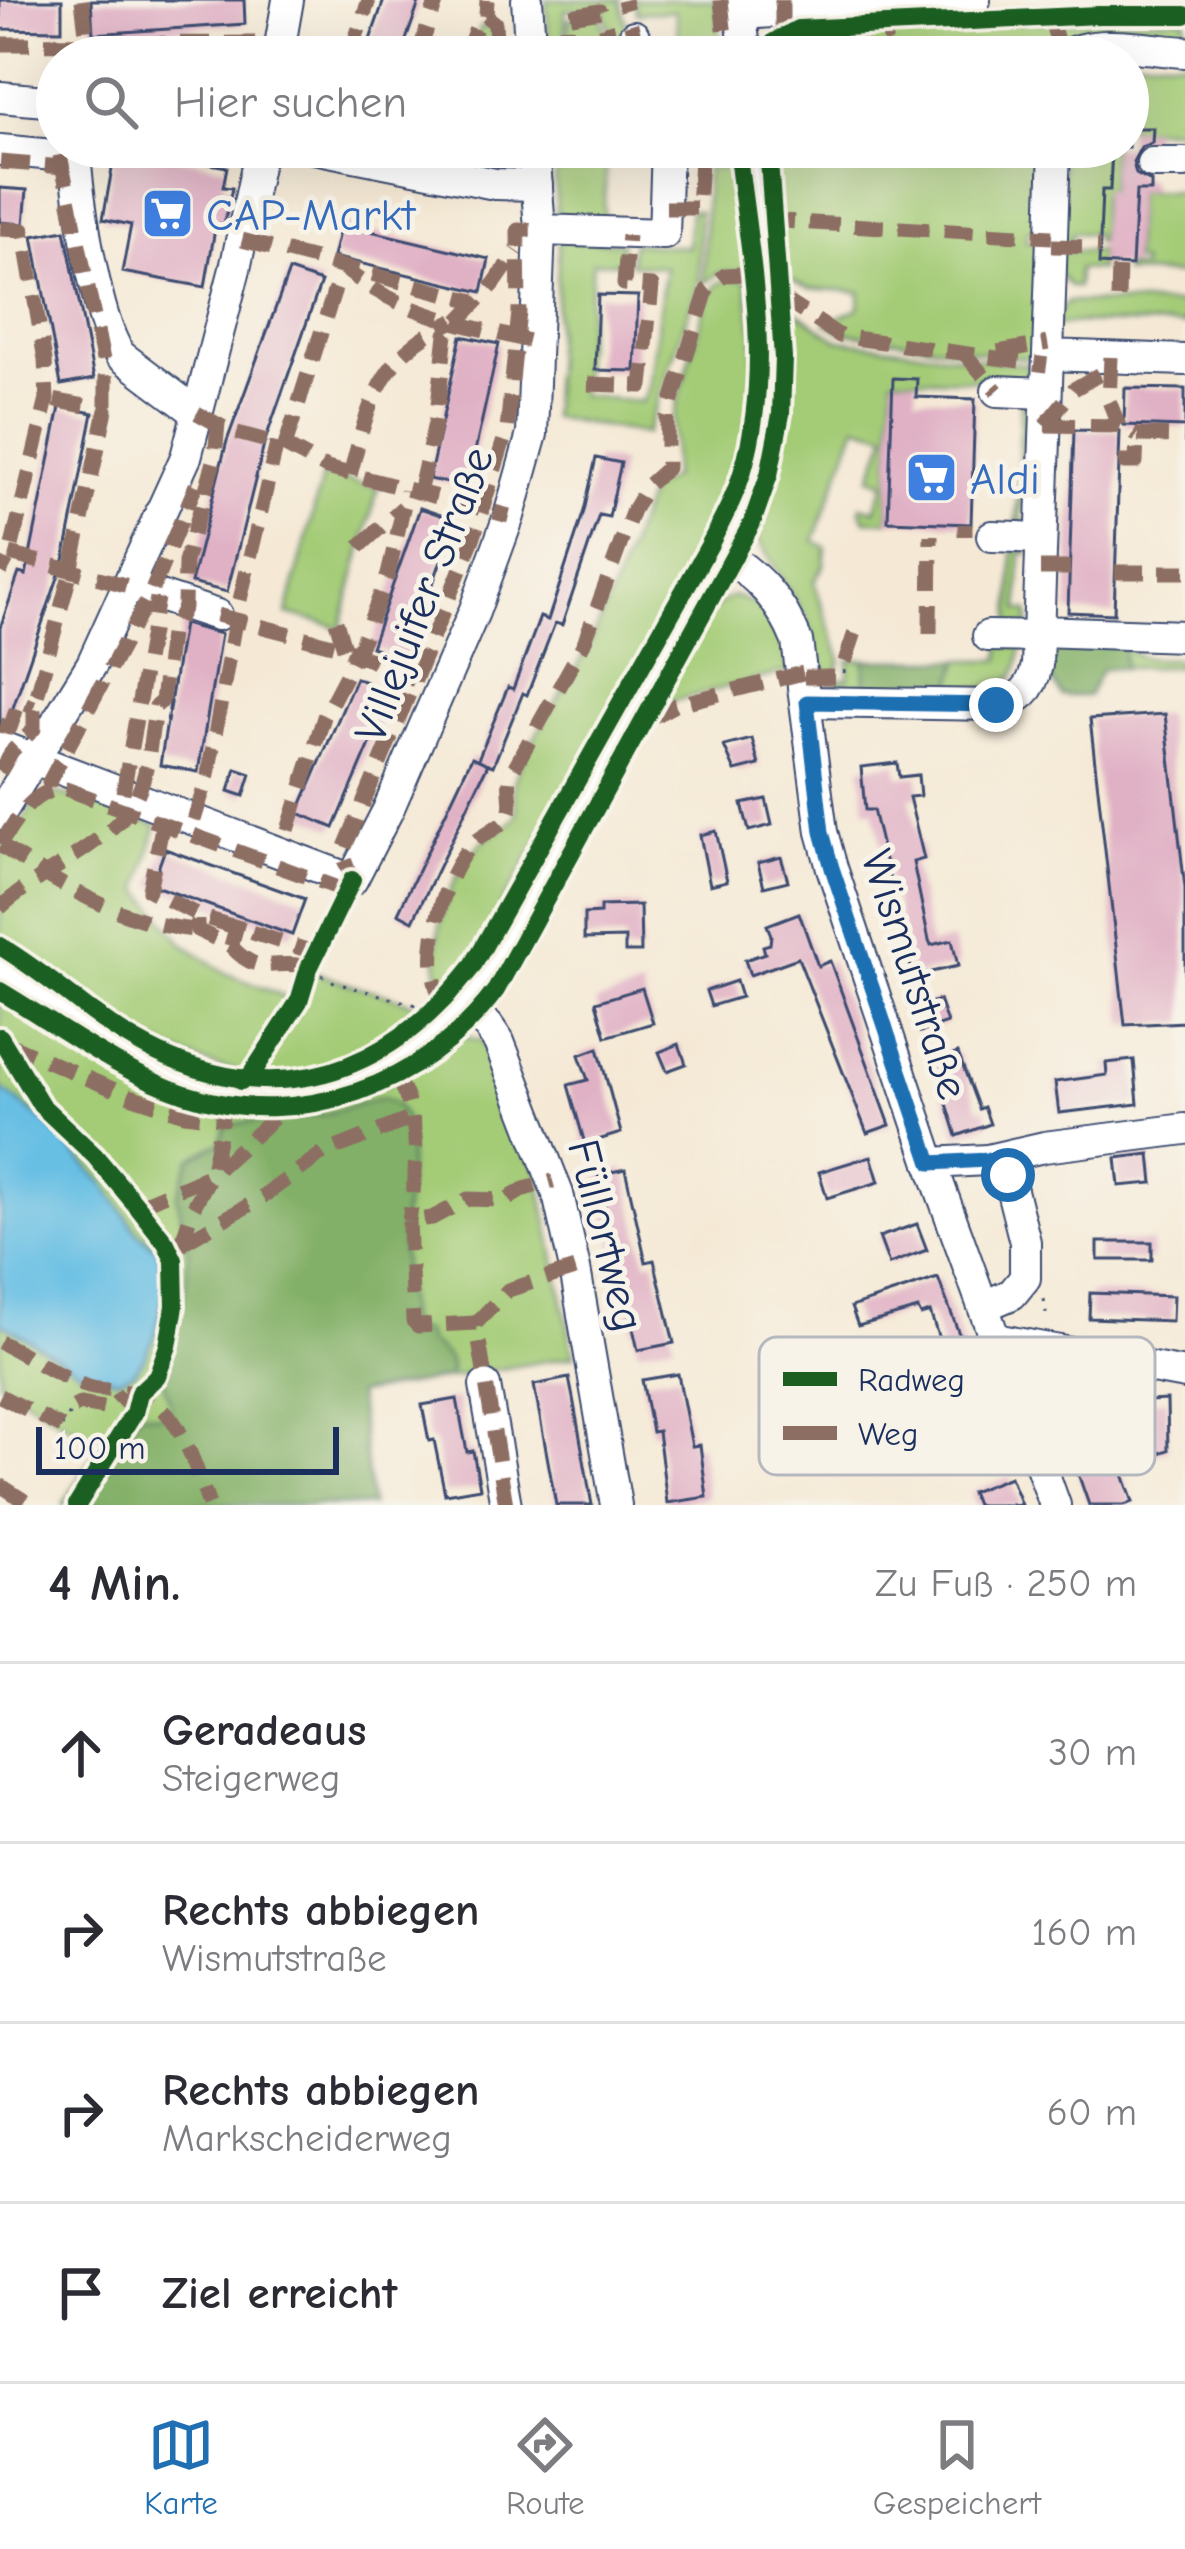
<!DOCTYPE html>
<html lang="de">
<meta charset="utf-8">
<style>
:root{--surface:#fff;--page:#f7f7f7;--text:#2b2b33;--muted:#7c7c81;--line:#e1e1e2;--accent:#1f6fb2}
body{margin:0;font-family:"Comic Neue",sans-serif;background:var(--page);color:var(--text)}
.scale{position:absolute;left:36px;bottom:30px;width:303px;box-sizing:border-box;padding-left:12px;border:6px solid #1b2f5e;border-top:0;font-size:33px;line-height:42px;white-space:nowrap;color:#1b2f5e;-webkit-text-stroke:9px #f7f3e8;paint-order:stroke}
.stop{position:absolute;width:36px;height:36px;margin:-27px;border:9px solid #1f6fb2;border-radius:50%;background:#fff}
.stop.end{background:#1f6fb2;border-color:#fff;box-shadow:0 3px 12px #0008}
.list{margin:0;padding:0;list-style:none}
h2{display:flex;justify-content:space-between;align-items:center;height:156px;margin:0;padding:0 48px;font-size:51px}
h2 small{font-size:39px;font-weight:400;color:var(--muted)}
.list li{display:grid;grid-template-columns:78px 1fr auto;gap:36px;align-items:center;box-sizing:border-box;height:180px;padding:0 48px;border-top:3px solid var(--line)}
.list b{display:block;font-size:45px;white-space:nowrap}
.list p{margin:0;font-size:39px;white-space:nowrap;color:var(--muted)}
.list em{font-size:39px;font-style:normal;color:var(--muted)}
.icon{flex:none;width:66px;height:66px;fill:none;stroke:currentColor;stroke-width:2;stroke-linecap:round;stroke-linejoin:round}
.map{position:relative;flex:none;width:1185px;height:1505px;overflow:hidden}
.search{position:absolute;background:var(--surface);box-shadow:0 12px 48px #0002;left:36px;right:36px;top:36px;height:132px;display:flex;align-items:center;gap:30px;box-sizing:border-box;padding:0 42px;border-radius:66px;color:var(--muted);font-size:45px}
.sheet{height:876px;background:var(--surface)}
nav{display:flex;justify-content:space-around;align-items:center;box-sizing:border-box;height:168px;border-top:3px solid var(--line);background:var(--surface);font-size:33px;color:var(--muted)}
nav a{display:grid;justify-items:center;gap:6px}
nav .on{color:var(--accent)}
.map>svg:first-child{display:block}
.green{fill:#a4cc77;stroke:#607e6a;stroke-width:3}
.forest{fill:#83b068;stroke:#4f7063;stroke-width:3}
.water{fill:#67bfe4;stroke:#4177a1;stroke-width:3}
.building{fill:#e0b0c5}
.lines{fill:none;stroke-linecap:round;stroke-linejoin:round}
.minor-casing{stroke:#3c4b70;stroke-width:34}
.path{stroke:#3c4b70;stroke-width:3;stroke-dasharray:3 9;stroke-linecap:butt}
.minor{stroke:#fff;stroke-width:30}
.quiet{stroke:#8d6e63;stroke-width:15;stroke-dasharray:30 15;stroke-linecap:butt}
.cycleway-casing{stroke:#f7f3e8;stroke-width:26}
.cycleway{stroke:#1b5e20;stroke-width:18}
.route{stroke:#1f6fb2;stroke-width:15}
.labels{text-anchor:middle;stroke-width:10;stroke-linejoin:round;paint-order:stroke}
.shop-label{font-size:45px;fill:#366cbe;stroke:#f7f3e8;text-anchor:start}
.street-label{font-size:45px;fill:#1b2f5e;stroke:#f7f3e8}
.key{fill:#f7f3e8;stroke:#b5b8bf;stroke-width:3}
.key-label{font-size:33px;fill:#1b2f5e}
</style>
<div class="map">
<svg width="1185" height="1505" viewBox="0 0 1185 1505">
<rect width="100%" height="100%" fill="#f7f3e8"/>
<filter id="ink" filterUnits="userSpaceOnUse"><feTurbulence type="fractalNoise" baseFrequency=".00833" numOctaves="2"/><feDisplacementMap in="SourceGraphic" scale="24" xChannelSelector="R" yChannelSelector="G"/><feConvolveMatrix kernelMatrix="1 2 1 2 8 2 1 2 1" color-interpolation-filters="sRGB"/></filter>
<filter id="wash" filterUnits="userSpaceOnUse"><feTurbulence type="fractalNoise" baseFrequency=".004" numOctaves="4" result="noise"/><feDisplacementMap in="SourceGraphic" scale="48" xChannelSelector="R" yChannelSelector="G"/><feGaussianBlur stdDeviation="2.7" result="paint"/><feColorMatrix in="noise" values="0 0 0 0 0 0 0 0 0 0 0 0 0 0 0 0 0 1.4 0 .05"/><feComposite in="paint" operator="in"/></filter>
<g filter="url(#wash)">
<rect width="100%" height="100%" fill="#f5e9d5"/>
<g class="green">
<polygon points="546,0 620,0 628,32 613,37 603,9 565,10 565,54 549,57"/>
<polygon points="634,0 716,0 722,57 681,57 675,11 637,13"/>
<polygon points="599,13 608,39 569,52 569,19"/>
<polygon points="1185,18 1185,43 1061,37 1050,43 1048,57 774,57 789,38 803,32 926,24"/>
<polygon points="480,27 492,27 493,57 469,57"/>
<polygon points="1128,57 1185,60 1185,129 1128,128"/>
<polygon points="554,147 614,147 614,154 607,154 603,226 557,217 555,172 564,172 564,165 555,165"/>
<polygon points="774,147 1043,147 1041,226 1027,232 1026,241 1036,243 1040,250 1038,360 841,332 826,323 859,308 860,292 809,288 785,277 780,266"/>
<polygon points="1063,147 1112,147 1110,190 1102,191 1100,242 1096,242 1095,234 1072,233 1070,241 1059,241"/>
<polygon points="723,160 733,165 736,172 745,270 719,273 704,283 706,168 722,169"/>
<polygon points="1136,191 1185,192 1185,275 1124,273 1124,268 1141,268 1141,262 1133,261"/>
<polygon points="690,210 699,211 699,282 646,434 551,417 559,239 622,243 620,263 593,262 580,395 642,402 649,387 665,267 630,264 632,243 688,247"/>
<polygon points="1059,251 1100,251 1099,270 1078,269 1077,287 1070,287 1058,274"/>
<path d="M729,278L747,281C747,301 754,321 754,344C757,417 735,479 705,544L467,966L442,996C428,946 444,881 481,843C490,834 512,827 516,815C519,804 510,791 515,779C532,732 568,689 590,643C614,594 630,541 650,490L672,477L674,415L706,303L716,285Z"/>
<polygon points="1068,302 1185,304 1185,325 1076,323 1056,326 1057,313"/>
<polygon points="783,303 838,340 1036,366 1022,381 893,378 888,521 866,520 860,510 861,506 875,510 885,482 871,477 887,434 857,425 814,541 826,547 824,565 814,582 841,660 836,674 822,674 808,620 758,540 759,518 775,476 788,413 789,357"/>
<polygon points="1021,398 1034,420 1034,435 1025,435 1021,521 1031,522 1016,528"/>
<polygon points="323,474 378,488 341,628 287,614"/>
<polygon points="1013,548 1031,553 1021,553 1019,610 1029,611 1029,626 1011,625"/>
<path d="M733,596L763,607L784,647L789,671L674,701L651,714C672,676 692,614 733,596Z"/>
<path d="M1123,642C1134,663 1156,658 1177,659V667L1124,668Z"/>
<path d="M1001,645H1021C1019,697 990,688 951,688L960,660H1000Z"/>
<polygon points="849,660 865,660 865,687 843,687 826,679 848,679"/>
<path d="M52,793L88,800L157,825L140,889L182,943L227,974L294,1000L248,1073C145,1057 85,993 0,943V852L34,804Z"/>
<path d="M309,968C349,990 395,990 433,1014C378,1055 321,1087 251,1075L299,1001Z"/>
<path d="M0,996C59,1031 121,1078 186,1099C283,1131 387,1098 463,1035L484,1042L538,1173L574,1356L357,1394L371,1505H63L100,1445L0,1383V1322L80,1371L133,1372C165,1335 154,1289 152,1243L137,1232L103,1184L0,1088Z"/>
</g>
<g class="forest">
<polygon points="1052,640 1123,642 1124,668 1102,669 1088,696 1062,696 1047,673"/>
<polygon points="865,660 960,660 951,688 865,687"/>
<path d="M380,1098C428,1104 403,1195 402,1227C400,1258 406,1292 408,1323L416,1331H424L428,1342C444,1354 451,1355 450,1377L357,1394L371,1505H84L140,1412L159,1415L169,1410L170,1402L162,1377L187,1276L188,1248L177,1196L190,1159L220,1142L225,1128L233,1124L321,1115Z"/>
</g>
<polygon class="water" points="0,1088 46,1123 104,1184 137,1232 158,1250 166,1283 156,1334 144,1359 133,1372 118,1379 80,1371 0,1322"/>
<g id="blocks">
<g class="building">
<polygon points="0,0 62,0 62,30 0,29"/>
<polygon points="91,0 244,0 245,24 93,34"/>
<polygon points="384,0 420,0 400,57 364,57"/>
<polygon points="1128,128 1153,128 1152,143 1141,147 1133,162 1136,174 1151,182 1151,191 1136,191 1132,266 1099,264 1102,190 1110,190 1112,147 1128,147"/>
<polygon points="116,147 227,167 223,187 232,188 224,225 216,223 205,287 122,272 131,225 103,219"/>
<polygon points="0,188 27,190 24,224 0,222"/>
<polygon points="341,224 489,259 482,292 333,257"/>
<polygon points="65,230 94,379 61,385 33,236"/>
<polygon points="289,271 321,282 265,441 227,592 191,583 227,441"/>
<polygon points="598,295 638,296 635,371 595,370"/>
<polygon points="461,336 499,344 467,487 429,479"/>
<polygon points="893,378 917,379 916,397 975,399 971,524 888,521"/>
<polygon points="1125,388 1185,389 1185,427 1124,425"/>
<polygon points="60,407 93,413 64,560 6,728 0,727 0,628 19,573 26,575"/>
<polygon points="1074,430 1120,431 1114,614 1068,612"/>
<polygon points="596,458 621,463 609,517 599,515 562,625 555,623 527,695 523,693 493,766 488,764 413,921 398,913 472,757 487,764 478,759 508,687 513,689 540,617 548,620 584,511"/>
<polygon points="420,508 455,520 407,659 371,647"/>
<polygon points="183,624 221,634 198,772 160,765"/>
<polygon points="356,678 392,693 334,828 298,813"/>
<polygon points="1165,714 1185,888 1185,1022 1125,1025 1090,719"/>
<polygon points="752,739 759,765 735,771 724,746"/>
<polygon points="897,763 899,777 918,775 920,796 909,797 924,859 913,862 929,940 931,945 952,940 958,966 913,976 873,810 865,810 861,767"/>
<polygon points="236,769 251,774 244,796 229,791"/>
<polygon points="766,799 772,825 749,831 742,804"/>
<polygon points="716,831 727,881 710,885 700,835"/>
<polygon points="165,849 305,899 292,935 152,885"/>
<polygon points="781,857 788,881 764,887 758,863"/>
<polygon points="640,905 641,952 625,952 625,938 584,939 584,914 600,913 600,906"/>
<polygon points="799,913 818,966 830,961 890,1125 867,1133 798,958 750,975 745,960 765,953 763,946 770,944 771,935 767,925"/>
<polygon points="736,981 741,997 711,1006 706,991"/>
<polygon points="642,988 653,1023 606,1037 596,1002"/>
<polygon points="939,1000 947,1023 920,1032 913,1009"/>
<polygon points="679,1044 686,1064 667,1071 659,1052"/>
<polygon points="598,1048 621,1133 585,1144 568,1085 588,1080 579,1055"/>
<polygon points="958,1053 979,1109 984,1107 990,1124 957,1136 934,1062"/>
<polygon points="1134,1060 1138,1104 1059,1113 1055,1082 1107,1075 1106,1063"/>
<polygon points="1150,1154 1153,1183 1119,1186 1116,1158"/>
<polygon points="871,1156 879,1182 827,1198 819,1172"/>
<polygon points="625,1169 646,1262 654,1260 674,1343 638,1350 598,1175"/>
<polygon points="917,1224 927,1250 889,1264 879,1237"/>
<rect x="1098" y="1242" width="54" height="18"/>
<polygon points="938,1278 990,1416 968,1424 963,1410 951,1414 946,1397 957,1393 930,1312 921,1315 918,1309 858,1326 851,1307"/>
<polygon points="1090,1293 1173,1296 1172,1321 1089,1318"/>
<polygon points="678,1374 692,1446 700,1445 707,1497 667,1503 658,1431 652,1432 642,1380"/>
<polygon points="1089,1377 1106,1426 1148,1413 1148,1401 1167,1400 1168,1450 1120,1466 1133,1502 1124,1505 1089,1505 1049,1391"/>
<polygon points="569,1378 573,1398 592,1505 556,1505 544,1439 534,1385"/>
<polygon points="457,1399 467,1452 473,1451 480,1488 445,1494 434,1440 429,1441 422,1405"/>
<polygon points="1010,1477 1021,1505 976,1505 971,1492"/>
</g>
</g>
</g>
<g filter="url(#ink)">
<use href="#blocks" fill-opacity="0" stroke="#3c4b70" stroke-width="3"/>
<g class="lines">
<defs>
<g id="minor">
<polyline points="527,0 531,57"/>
<polyline points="739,0 746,57"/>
<polyline points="741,14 975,0"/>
<polyline points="634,36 641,57"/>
<polyline points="278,57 288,0"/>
<path d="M1063,57C1093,37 1150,50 1185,52"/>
<polyline points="0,97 57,102"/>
<path d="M75,147C77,193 95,318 120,355L197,413"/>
<polyline points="309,147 495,184 537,185"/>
<polyline points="1055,147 1048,355 1185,360"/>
<polyline points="0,150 75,157"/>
<polyline points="1152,163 1185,163"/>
<polyline points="540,230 664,234 667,147"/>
<polyline points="997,391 1046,393"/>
<polyline points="992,536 1041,538"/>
<path d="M721,553C758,575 781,601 797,641L822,832L832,868L931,1163L1055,1505"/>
<polyline points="129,586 217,615"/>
<polyline points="1039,631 1185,636"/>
<polyline points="988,636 1039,637"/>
<path d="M807,702L996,705C1020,700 1032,690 1037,665L1048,355"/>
<polyline points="0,746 352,880 388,810 474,612 509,516 532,434 540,230 534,147"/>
<polyline points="0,814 92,664 186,457 235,269 261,147"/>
<path d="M0,969C117,1044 208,1125 355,1075C407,1057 447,1027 479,984L721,553C734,529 748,505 756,478C787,373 760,255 753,147"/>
<polyline points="463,1006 488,1026 499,1042 558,1194 575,1269 616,1505"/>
<polyline points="931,1163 987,1160 1044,1147 1185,1129"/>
<polyline points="984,1306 1012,1294 1025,1278 1025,1242 1008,1175 987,1160"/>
<polyline points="995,1339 1185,1374"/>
<polyline points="485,1386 506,1505"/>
</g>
</defs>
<use href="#minor" class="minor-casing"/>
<g class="path">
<polyline points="490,157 505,151"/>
<polyline points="844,673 845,662"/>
<polyline points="311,969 336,983 420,1006"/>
<path d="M258,1063C296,1013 314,958 341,902"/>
<polyline points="1044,1299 1047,1319"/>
<polyline points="62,1427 74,1407"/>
</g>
<use href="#minor" class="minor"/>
<g class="quiet">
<polyline points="82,0 89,57"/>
<polyline points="721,0 727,57"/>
<polyline points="782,0 782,37"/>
<polyline points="486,16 495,23 497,57"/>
<polyline points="1050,17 1062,57"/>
<polyline points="0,44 259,43 280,47"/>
<polyline points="349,57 369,0"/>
<polyline points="417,57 437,0"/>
<polyline points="465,57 477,25 486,16 487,0"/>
<polyline points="567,57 566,17 600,11 612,44"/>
<polyline points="575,57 634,36 624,0"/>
<polyline points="841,57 890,34"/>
<polyline points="316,148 317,147"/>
<polyline points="667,149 693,150"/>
<polyline points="60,155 106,374 106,410"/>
<polyline points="380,161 385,147"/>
<polyline points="0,162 63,167"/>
<polyline points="666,208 698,208 701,159 714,147"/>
<polyline points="764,220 1052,237"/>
<polyline points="0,229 23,230 45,360 47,399 10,554 0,572"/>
<polyline points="242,240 474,301"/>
<polyline points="1052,246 1100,247"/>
<polyline points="778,296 840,336 1047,365"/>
<polyline points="1118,298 1119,265"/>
<polyline points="998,352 1048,343"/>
<polyline points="964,353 997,391"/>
<polyline points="1111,357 1109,401 1119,426"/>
<polyline points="588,384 642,386 652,286 624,284 628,235"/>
<polyline points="197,413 230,431 285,446 327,468 509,516"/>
<polyline points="1045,425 1119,426 1137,435"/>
<polyline points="1045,425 1074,389 1110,368"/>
<path d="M285,446L342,267C402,316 464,324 537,343"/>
<polyline points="1119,462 1136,462 1137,435 1185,436"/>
<path d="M350,475C369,402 380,353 454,321"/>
<polyline points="419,493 437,414 446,334 494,284 517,251"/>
<polyline points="965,536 965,524"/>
<polyline points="359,547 403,507"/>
<polyline points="10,554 129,586"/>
<polyline points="1040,568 1070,568"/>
<polyline points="1115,572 1185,572"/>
<polyline points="217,615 344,648 415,680 342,854 352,880"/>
<polyline points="336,621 344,648"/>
<polyline points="930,634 931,535"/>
<polyline points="845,662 855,632"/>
<polyline points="804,677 839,677 844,673"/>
<polyline points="415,680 473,539 507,430 519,312 518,230 540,230"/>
<polyline points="649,719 675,705 803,673"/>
<polyline points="0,725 10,728 19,702 34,707"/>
<polyline points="0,772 12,751 34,729 34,707 71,571 106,410 47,399"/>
<polyline points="51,788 49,782 150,595 196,485"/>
<polyline points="123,793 157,598"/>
<polyline points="194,820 208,775 235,621 277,443"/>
<polyline points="163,823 149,890 200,916 316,953"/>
<polyline points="288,830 324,717 357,654 388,575 407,491"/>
<path d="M0,844C18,819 32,788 66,789L346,891"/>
<path d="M0,845C57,884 127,926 197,930"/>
<path d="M0,908C35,875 109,843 132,805C150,775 149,740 156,706L162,701L170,635L184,607L185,562L215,458L218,423"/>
<polyline points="197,920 197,930 231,946 239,918"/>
<path d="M231,946C261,980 276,956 309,968"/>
<path d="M447,1006C415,971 442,879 470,846C481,834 499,829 507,817C516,804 505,787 512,772L584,643L633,510L648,485L667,468V417L707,290L725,275L763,273"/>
<polyline points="4,1042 124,1094 185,1114 229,1119"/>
<path d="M395,1077C424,1117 416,1175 409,1221"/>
<polyline points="137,1206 211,1175 276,1116"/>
<polyline points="184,1242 258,1200 323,1153 412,1118"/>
<polyline points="180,1249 192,1210 211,1175 222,1120"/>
<polyline points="476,1323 418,1326 413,1321 409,1221 432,1218 468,1199 506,1200 524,1189 553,1181"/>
<path d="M0,1342C28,1356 56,1375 85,1386C103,1392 124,1389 141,1395C180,1407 197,1472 209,1505"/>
<polyline points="0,1396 62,1427"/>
<polyline points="74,1407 80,1404 109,1409 125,1394"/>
<polyline points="0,1485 31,1505"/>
<polyline points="506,1505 476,1323 508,1290 575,1269"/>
</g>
<defs>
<g id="cycleway">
<polyline points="766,57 774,42 798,29 1099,15 1185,15"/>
<path d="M0,946C33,966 60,988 90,1011C228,1114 364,1104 472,967L709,546C722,521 735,497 743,470C774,365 749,253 737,147"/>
<path d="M0,991C59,1026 119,1072 185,1094C299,1132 426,1085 496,990L752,523L769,475L781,414L783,358L768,147"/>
<polyline points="0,1037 41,1105 95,1156 137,1206 166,1243 174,1260 175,1306 168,1346 157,1376 139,1393 134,1413 77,1505"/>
<polyline points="241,1081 251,1075 299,1001 309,968 352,880"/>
</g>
</defs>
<use href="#cycleway" class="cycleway-casing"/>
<use href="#cycleway" class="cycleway"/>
</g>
</g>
<g class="lines" filter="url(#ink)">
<polyline class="route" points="996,705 807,702 822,832 832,868 931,1163 987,1160 1008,1175"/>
</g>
<defs>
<symbol id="supermarket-square" viewBox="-11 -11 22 22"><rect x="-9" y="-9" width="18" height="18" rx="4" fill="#3f7fe0" stroke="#f7f3e8"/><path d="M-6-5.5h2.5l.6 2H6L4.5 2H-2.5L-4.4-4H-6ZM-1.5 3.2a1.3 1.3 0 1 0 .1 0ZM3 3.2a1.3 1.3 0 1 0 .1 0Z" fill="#fff"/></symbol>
</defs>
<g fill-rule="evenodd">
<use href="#supermarket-square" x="138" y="184" width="59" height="59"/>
<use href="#supermarket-square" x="902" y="448" width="59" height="59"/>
</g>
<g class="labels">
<g class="shop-label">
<text x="206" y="230">CAP-Markt</text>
<text x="970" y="494">Aldi</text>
</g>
<g class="street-label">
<text transform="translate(423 594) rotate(-69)" y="16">Villejuifer Straße</text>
<text transform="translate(916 974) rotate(72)" y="16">Wismutstraße</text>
<text transform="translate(607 1235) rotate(76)" y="16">Füllortweg</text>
</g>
</g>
<rect x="759" y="1337" width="396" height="138" rx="18" class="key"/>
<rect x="783" y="1372" width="54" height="14" fill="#1b5e20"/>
<rect x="783" y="1426" width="54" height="14" fill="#8d6e63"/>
<g class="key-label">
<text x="858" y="1391">Radweg</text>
<text x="858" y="1445">Weg</text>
</g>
</svg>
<div class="scale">100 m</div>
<div class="stop" style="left:1008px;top:1175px"></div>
<div class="stop end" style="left:996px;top:705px"></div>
<div class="search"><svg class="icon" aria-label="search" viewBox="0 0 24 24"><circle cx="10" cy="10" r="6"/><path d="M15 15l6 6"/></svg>Hier suchen</div>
</div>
<section class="sheet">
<h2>4 Min.<small>Zu Fuß · 250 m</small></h2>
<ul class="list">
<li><svg class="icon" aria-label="ahead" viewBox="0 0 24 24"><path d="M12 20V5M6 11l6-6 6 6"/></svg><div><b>Geradeaus</b><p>Steigerweg</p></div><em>30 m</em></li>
<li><svg class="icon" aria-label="right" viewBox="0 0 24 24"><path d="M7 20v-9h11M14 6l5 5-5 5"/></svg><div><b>Rechts abbiegen</b><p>Wismutstraße</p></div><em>160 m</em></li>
<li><svg class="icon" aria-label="right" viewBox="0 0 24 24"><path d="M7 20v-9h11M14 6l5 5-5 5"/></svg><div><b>Rechts abbiegen</b><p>Markscheiderweg</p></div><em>60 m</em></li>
<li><svg class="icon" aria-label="arrive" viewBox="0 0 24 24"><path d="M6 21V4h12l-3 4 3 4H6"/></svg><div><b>Ziel erreicht</b></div></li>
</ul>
</section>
<nav>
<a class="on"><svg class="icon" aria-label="map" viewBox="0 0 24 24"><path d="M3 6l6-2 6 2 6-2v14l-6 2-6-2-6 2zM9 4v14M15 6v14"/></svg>Karte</a>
<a><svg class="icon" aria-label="directions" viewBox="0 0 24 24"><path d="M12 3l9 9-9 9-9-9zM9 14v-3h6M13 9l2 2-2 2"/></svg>Route</a>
<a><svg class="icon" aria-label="saved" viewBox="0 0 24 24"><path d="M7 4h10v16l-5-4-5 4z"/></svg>Gespeichert</a>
</nav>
